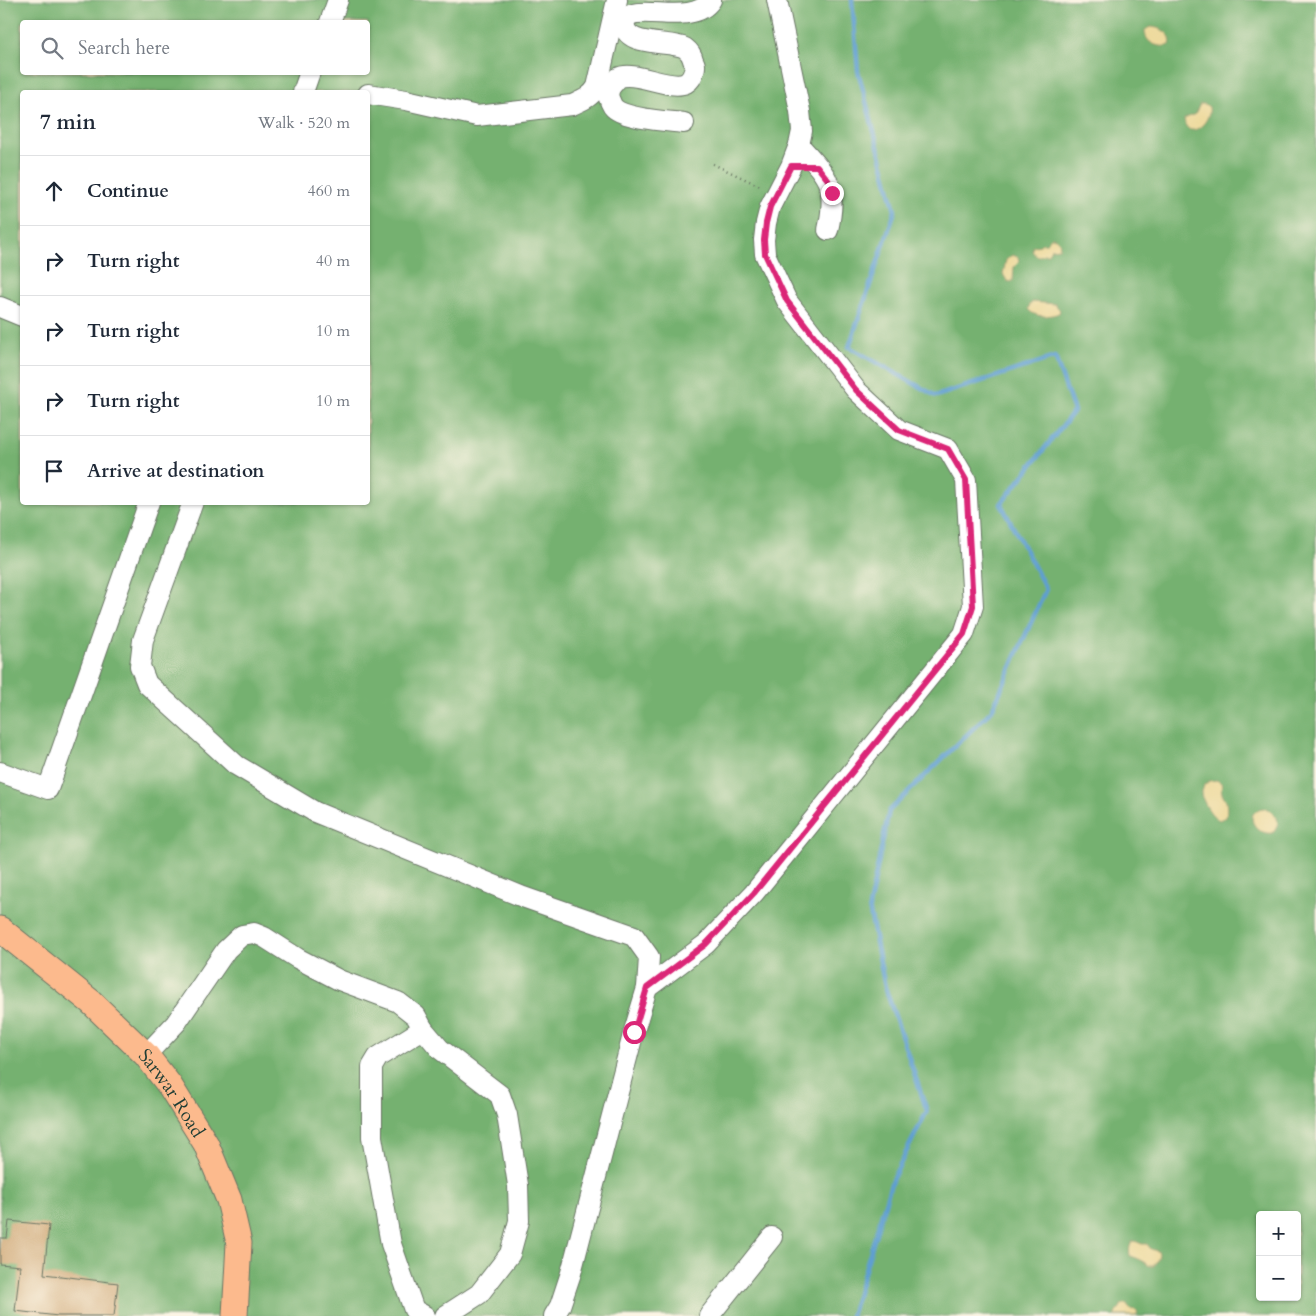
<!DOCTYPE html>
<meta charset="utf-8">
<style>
:root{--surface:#fff;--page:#f6f6f7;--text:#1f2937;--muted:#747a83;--line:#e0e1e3}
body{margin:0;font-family:Cardo,serif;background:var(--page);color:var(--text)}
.controls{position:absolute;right:15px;bottom:15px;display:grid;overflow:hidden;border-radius:5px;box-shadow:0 1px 4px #0004}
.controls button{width:45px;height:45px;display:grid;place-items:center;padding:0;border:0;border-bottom:1px solid var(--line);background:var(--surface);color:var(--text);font:25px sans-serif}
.stop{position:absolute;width:15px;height:15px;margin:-11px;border:4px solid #db2777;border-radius:50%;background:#fff}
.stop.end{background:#db2777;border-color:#fff;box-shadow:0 1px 5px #0008}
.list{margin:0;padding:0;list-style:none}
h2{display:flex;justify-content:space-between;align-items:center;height:65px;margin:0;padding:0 20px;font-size:21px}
h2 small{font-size:16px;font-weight:400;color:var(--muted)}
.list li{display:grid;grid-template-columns:32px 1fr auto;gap:15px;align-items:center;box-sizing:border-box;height:70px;padding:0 20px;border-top:1px solid var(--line)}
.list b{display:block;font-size:19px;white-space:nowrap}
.list em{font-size:16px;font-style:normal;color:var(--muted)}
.icon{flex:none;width:28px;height:28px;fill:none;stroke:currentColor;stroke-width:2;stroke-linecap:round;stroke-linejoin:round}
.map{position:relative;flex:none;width:1316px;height:1316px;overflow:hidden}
.search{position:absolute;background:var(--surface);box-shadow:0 1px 4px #0004;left:20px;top:20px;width:350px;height:55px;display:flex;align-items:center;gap:12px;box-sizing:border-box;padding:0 18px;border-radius:5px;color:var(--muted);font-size:19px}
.panel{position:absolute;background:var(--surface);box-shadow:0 1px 4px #0004;left:20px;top:90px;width:350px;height:415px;border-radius:5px}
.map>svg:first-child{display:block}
.forest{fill:#75b170;stroke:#4a7752;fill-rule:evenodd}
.sand{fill:#eeda9e;stroke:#868c69}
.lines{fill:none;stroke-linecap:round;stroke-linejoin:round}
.stream{stroke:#5e9fd1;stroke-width:4.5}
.building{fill:#cca370}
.minor-casing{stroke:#697564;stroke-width:22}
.major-casing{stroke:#697564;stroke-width:27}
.path{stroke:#697564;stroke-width:2.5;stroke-dasharray:1 4;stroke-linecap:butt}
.minor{stroke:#fff;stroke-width:20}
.major{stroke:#fcba8d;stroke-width:25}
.route{stroke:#db2777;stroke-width:6}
.labels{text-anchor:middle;stroke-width:4.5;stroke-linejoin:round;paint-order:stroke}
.street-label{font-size:19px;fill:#1f3d34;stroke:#fcf5e5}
</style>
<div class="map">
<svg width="1316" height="1316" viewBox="0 0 1316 1316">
<rect width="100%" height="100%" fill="#fcf5e5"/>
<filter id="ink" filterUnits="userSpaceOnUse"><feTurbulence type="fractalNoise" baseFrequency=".02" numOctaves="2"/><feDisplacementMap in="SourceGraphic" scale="10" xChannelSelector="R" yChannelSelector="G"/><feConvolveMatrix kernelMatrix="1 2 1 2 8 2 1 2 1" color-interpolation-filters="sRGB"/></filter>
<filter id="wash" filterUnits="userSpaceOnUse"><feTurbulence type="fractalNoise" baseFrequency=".0096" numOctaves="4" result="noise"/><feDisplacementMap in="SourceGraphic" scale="20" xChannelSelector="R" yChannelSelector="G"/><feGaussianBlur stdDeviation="1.12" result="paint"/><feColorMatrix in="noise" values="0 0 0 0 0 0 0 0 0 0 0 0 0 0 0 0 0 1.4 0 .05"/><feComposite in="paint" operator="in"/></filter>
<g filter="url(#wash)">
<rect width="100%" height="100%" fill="#f2ddbe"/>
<path class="forest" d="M0,0H1316V1316H0ZM22,22H368V72H22ZM22,92H368V502H22ZM1260,1215H1297V1297H1260Z"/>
<g class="sand">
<path d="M1150,27C1160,27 1174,34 1170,45C1159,49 1144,43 1145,30Z"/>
<path d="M1200,104H1205L1209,107C1212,123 1187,143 1184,119L1195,114Z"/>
<path d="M1051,237C1056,237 1058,240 1060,243L1059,248L1051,249L1048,254H1044C1039,258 1034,256 1032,250L1033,246L1040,245L1042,243H1047Z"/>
<polygon points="1012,255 1018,257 1019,262 1014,267 1013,281 1011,282 1007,281 1003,274 1006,260"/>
<path d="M1033,302L1055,304L1060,310L1059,313C1050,317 1034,318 1028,309L1030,304Z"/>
<path d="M1216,780C1225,783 1220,786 1222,793C1222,795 1225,799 1226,801C1227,806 1227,813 1226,817L1219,820C1210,815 1205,804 1201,795L1204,785L1209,781Z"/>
<path d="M1262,808C1276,811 1283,821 1273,833C1256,836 1242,814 1262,808Z"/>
<path d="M1135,1241L1142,1244H1147L1151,1249L1158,1251C1161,1257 1156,1261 1154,1266H1149C1145,1262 1136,1258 1130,1256C1129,1250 1129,1247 1132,1242Z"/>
<polygon points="1122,1304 1126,1304 1130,1309 1136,1310 1138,1312 1136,1316 1115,1316"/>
</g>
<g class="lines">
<polyline class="stream" points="851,1316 892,1180 927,1111 885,987 869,907 889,811 992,710 1046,589 1001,504 1074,411 1055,357 936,396 849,347 895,211 858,71 852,0"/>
</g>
<g id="blocks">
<polygon class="building" points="9,1221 49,1225 44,1274 118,1283 114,1316 58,1316 15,1311 20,1266 0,1264 0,1238 7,1238"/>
</g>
</g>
<g filter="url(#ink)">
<use href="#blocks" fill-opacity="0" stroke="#697564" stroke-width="1"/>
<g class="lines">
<defs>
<g id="minor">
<polyline points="330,22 338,0"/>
<polyline points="303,92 310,72"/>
<path d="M368,94L406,100L477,116L572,105C583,100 590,98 597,87L617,0"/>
<path d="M684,123C667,121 626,119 614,108C612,106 611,103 610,101C607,95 608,89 613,84C615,82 616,80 618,78C634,69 669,91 686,83C691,80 693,75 694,71C696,66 695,64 693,60C692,55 689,51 685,48C669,40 621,48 625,21C632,0 692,29 711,0"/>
<path d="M799,145C828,177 838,185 828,230"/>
<polyline points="0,307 22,316"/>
<polyline points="193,502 143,640 140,666 147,684 236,765 315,812 523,897 634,936 649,957 647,988 634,1031 571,1273 560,1306 554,1316"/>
<polyline points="0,772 48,789 149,502"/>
<polyline points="647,988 706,944 754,893 964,634 973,606 966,480 948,449 899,430 856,390 787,301 765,254 764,240 766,223 770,207 791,166 799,145 802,131 800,111 777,0"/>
<polyline points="146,1055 176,1023 226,950 242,935 254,933 264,937 297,958 339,980 398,1002 416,1016 423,1029"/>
<polyline points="425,1316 414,1310 391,1244 372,1137 372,1067 378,1057 423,1029 440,1049 500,1095 507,1115 518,1185 519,1221 510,1254 479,1294 445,1316"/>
<polyline points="709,1316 772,1237"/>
</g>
<g id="major">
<path id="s1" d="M0,929L91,1002L146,1055L170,1086L206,1144L229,1200L239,1243L235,1316"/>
</g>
</defs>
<use href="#minor" class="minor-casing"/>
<use href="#major" class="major-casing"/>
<polyline class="path" points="713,164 762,187"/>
<use href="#minor" class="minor"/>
<use href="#major" class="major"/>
</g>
</g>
<g class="lines" filter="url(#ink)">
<polyline class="route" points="634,1032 647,988 706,944 754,893 964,634 973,606 966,480 948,449 899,430 856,390 787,301 765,254 764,240 766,223 770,207 791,166 817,166 828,180 832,193"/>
</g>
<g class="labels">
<g class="street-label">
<text dy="7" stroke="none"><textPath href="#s1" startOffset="239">Sarwar Road</textPath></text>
</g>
</g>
</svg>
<div class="controls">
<button>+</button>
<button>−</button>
</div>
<div class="stop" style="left:634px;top:1032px"></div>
<div class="stop end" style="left:832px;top:193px"></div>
<div class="search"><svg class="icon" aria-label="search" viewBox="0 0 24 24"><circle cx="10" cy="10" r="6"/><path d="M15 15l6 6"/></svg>Search here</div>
<section class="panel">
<h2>7 min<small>Walk · 520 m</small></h2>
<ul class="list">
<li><svg class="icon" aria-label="ahead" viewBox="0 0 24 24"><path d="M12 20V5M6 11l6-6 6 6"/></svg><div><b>Continue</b></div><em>460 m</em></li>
<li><svg class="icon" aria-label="right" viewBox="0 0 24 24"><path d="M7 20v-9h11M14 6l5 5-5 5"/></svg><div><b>Turn right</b></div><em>40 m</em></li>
<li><svg class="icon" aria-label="right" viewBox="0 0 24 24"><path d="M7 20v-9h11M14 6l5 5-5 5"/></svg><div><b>Turn right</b></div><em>10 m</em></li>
<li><svg class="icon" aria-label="right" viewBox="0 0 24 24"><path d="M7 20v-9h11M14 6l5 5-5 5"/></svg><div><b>Turn right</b></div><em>10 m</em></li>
<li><svg class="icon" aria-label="arrive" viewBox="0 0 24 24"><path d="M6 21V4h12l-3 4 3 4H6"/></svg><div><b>Arrive at destination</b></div></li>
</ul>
</section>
</div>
